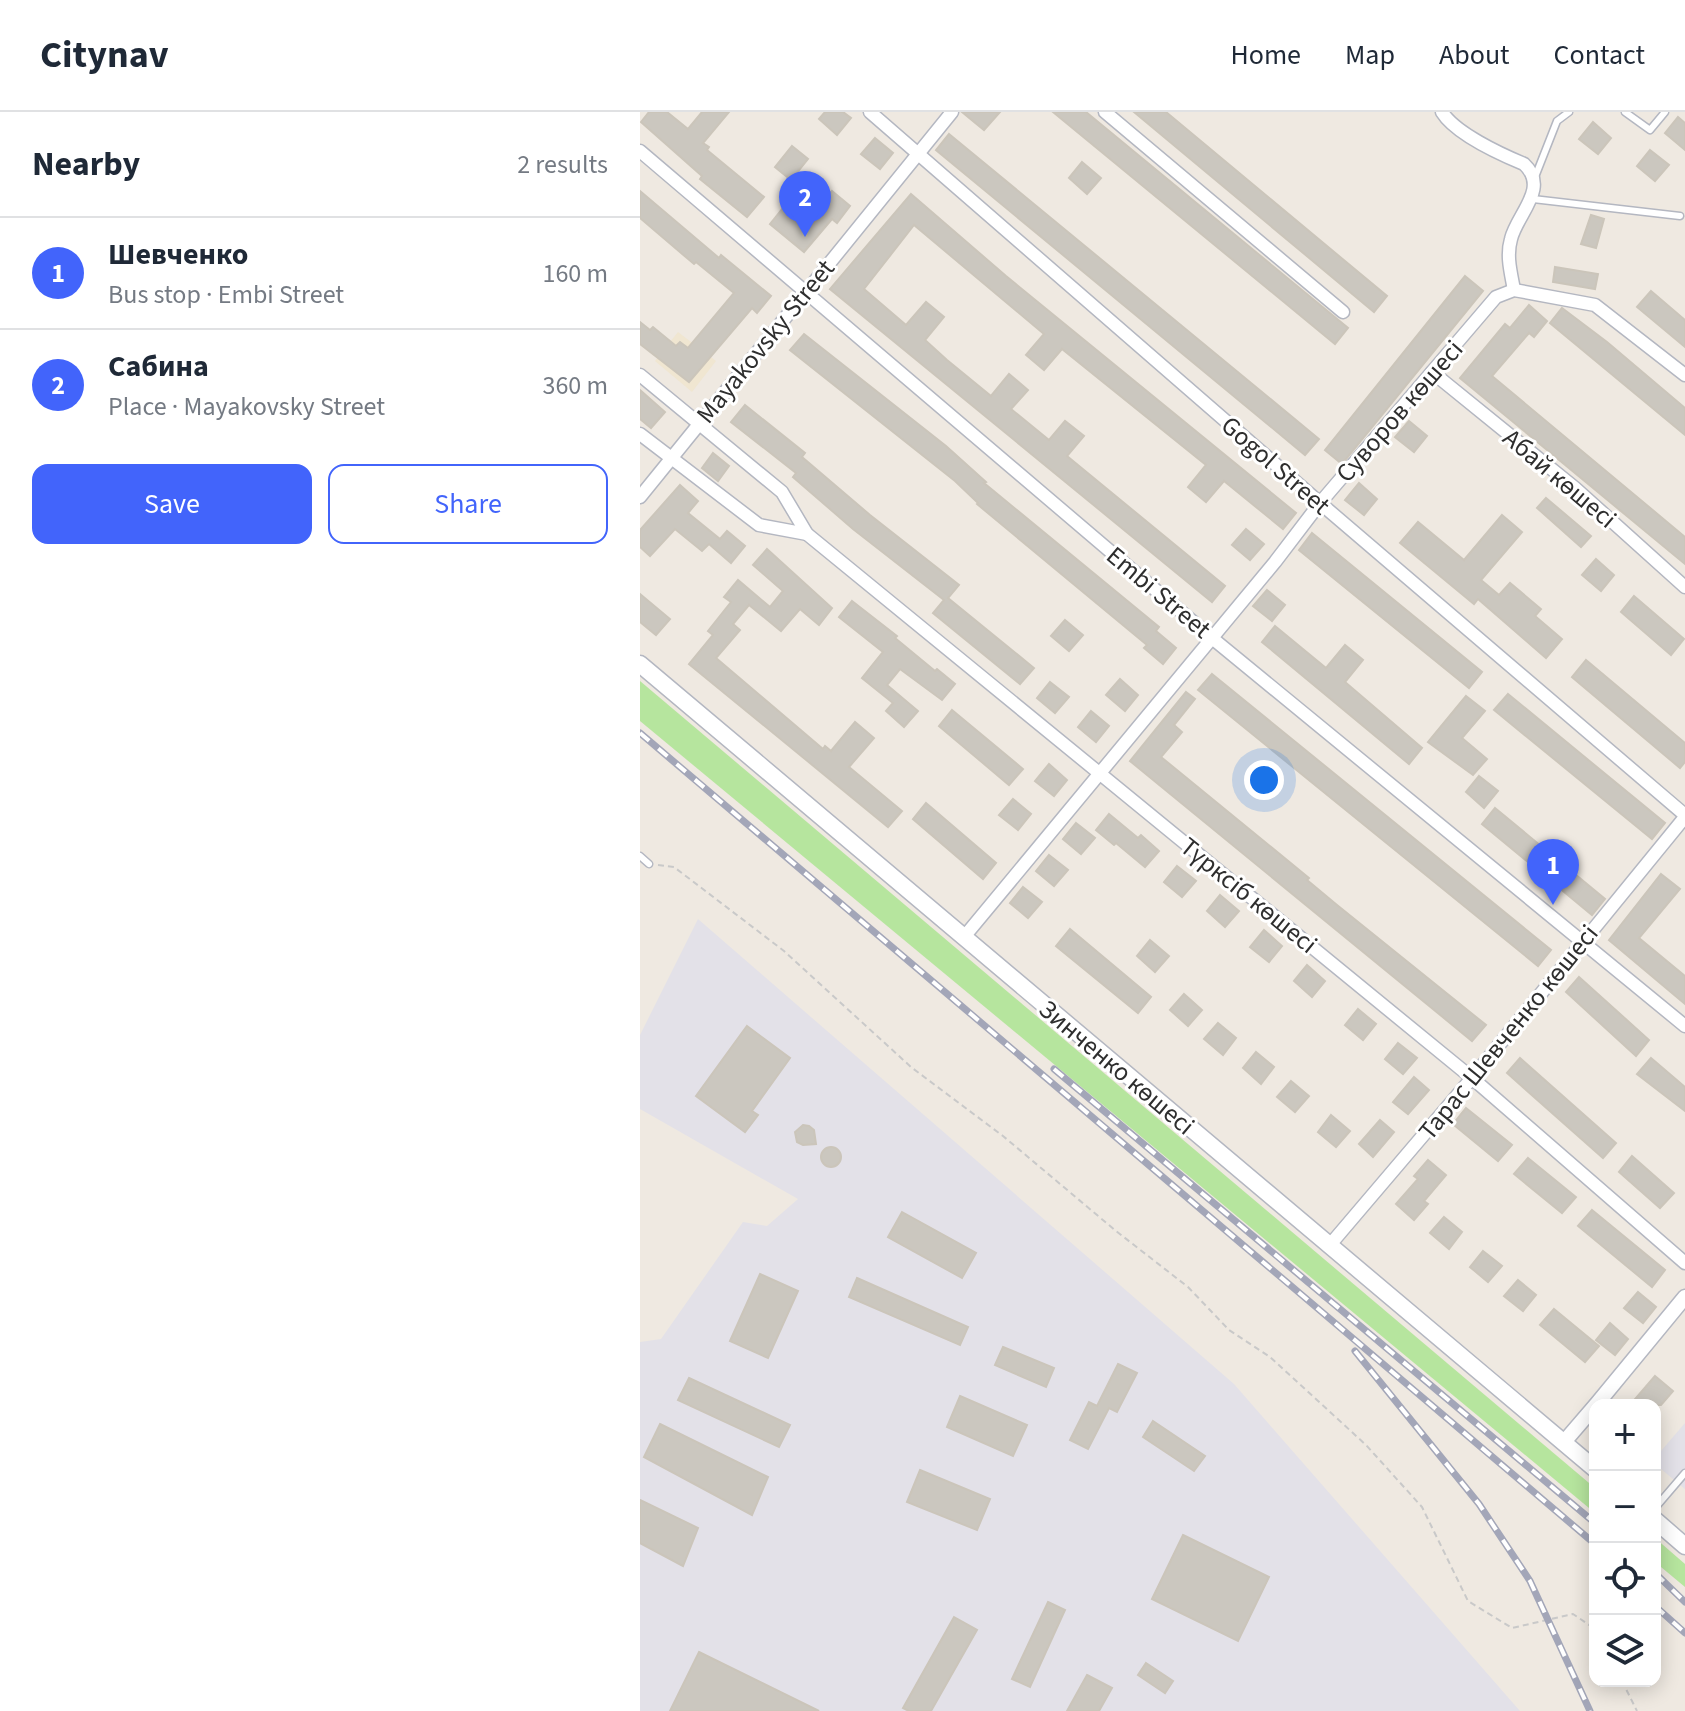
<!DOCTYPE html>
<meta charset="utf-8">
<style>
:root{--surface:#fff;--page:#f6f6f7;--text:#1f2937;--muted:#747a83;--line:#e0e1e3;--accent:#4264fb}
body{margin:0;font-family:"Source Sans 3",sans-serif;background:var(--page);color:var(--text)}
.controls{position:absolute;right:24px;bottom:24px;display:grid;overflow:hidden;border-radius:16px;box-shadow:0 4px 20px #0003}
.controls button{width:72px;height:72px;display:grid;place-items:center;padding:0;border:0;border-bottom:2px solid var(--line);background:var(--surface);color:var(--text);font:40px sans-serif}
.you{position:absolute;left:624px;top:668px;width:28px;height:28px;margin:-20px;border:6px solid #fff;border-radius:50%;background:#1a73e8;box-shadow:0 0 0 12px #1a73e833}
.badge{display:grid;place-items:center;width:52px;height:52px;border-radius:50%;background:var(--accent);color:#fff;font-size:26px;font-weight:700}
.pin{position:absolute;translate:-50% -66px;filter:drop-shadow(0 2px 4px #0008)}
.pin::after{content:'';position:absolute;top:42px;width:28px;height:24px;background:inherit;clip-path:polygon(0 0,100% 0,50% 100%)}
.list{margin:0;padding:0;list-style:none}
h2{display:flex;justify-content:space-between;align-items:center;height:104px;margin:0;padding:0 32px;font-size:34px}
h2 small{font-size:26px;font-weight:400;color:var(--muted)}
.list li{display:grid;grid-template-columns:52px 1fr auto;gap:24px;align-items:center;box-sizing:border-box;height:112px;padding:0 32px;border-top:2px solid var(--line)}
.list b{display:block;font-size:30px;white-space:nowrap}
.list p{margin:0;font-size:26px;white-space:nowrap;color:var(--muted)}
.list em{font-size:26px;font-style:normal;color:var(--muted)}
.actions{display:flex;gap:16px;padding:24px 32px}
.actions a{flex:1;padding:18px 0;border:2px solid var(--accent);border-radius:16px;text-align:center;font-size:28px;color:var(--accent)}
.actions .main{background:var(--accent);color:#fff}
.icon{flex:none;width:44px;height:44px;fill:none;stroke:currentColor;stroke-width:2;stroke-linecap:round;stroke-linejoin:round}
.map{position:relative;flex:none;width:1045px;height:1599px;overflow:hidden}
header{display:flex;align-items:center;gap:48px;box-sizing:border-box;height:112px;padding:0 40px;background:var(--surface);border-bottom:2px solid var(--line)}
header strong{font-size:38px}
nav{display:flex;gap:44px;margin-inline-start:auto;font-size:28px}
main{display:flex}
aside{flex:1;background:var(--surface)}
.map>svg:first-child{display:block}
.industrial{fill:#e3e1e8}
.education{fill:#f0e6d1}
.green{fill:#b6e59e}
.building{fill:#cbc7bf;stroke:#cbc5ba;stroke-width:2}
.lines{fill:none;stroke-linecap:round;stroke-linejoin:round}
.service-casing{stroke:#b4b7c1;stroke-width:9}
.minor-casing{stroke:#b4b7c1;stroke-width:15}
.tertiary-casing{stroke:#b4b7c1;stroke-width:17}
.secondary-casing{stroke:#b4b7c1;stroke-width:19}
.path{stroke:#c9c9c9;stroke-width:2;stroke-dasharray:6 4;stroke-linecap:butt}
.service{stroke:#fff;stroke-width:6}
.minor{stroke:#fff;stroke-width:12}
.tertiary{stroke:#fff;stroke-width:14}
.secondary{stroke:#fff;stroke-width:16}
.rail-casing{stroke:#a3a6b8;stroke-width:7}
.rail{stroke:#fff;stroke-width:4;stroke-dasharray:12;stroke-linecap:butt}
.labels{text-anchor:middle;stroke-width:6;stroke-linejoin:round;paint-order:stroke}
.street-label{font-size:26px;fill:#2e2e2e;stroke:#fff}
</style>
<header>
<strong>Citynav</strong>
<nav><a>Home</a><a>Map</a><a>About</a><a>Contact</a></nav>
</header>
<main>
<aside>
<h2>Nearby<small>2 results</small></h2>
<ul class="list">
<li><span class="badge">1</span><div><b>Шевченко</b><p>Bus stop · Embi Street</p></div><em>160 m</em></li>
<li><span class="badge">2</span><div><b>Сабина</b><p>Place · Mayakovsky Street</p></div><em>360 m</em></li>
</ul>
<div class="actions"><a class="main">Save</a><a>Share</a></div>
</aside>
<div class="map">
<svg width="1045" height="1599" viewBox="0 0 1045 1599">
<rect width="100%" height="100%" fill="#efe9e1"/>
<g class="industrial">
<polygon points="58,807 594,1272 880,1599 0,1599 0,1230 21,1227 103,1110 127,1114 158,1087 0,997 0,923"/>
<polygon points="1045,1311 1045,1377 1015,1352 1015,1346"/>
</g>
<polygon class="education" points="38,220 76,249 52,280 15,249"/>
<g class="green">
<polygon points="0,569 955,1376 955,1401 0,609"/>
<polygon points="1015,1426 1045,1452 1045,1475 1015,1450"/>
</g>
<g class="building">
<polygon points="9,0 27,0 48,17 62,0 89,0 63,31 69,35 67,38 124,85 107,105 60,67 62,64 1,10"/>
<polygon points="185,0 203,0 211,6 197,23 179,7"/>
<polygon points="322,0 360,0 344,18"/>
<polygon points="413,0 446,0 708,216 695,232"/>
<polygon points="494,0 526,0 747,184 734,200"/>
<polygon points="1038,5 1045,11 1045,38 1025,21"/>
<polygon points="953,10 971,26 958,42 939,27"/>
<polygon points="309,22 679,327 665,343 296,38"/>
<polygon points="235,26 253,41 240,57 221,42"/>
<polygon points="152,34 168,47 151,68 135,55"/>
<polygon points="1010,38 1029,53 1015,69 997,54"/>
<polygon points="442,50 461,66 447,82 429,66"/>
<polygon points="0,79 79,146 81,143 131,184 117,201 112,196 49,270 0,232 0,210 10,218 13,215 36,234 40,230 48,236 94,181 56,150 54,152 0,106"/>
<polygon points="192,79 210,94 197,111 192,107 164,140 130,112 147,91 167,108"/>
<polygon points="271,82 366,164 656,401 643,417 584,369 566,390 548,375 566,353 422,237 404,258 386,243 404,222 274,113 224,177 266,213 286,190 304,205 285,228 307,248 351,284 369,262 388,278 371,297 409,328 425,309 444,324 427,344 585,474 572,490 190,177"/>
<polygon points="951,103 964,107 956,136 941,132"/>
<polygon points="915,155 958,162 955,177 913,170"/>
<polygon points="825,164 843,179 702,352 685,338"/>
<polygon points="1011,179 1045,208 1045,235 997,195"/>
<polygon points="889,193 907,209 894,225 889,221 852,264 1045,425 1045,452 820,266 865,212 870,216"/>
<polygon points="922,196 967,230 1045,296 1045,323 910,211"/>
<polygon points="164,222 306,334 346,370 344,371 519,515 516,519 536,536 523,552 504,536 507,533 337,392 338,391 315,369 150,238"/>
<polygon points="0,278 25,300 11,316 0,307"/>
<polygon points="105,293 165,341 162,345 230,403 319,473 308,486 394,556 380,572 293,501 304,488 213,417 153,365 156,361 91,310"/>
<polygon points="769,309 787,324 774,340 755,325"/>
<polygon points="73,341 89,354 78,369 62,356"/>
<polygon points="719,371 737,387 724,403 705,388"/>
<polygon points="40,373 58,389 48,401 80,427 87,419 105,434 91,451 69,432 62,439 35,417 10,444 0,435 0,418"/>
<polygon points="906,386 951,424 941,435 897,396"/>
<polygon points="862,403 882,420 841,468 859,483 870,471 901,497 895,504 922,527 906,546 838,487 834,492 760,431 778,410 824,448"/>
<polygon points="606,417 624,432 610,448 592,433"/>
<polygon points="672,421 842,560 829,576 659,438"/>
<polygon points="127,437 192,496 179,513 160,497 141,519 109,493 93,512 100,518 76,546 183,637 185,634 191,639 215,610 234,626 209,655 262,699 248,715 49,552 73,523 68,519 91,490 84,485 98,468 130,495 143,479 113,453"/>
<polygon points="956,447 974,463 961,479 942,463"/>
<polygon points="627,478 645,493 632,509 613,494"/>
<polygon points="0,482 30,507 16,523 0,510"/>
<polygon points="994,484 1044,527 1031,543 981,500"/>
<polygon points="212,489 257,524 255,526 295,559 297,557 315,572 302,588 260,557 247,573 278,599 264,615 246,599 253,591 222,566 243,540 199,505"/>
<polygon points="425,508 443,523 429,539 411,524"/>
<polygon points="635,514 686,556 705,533 723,548 705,570 782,636 769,652 622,530"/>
<polygon points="946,548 1045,631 1045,650 1040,656 932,565"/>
<polygon points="572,562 911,838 898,854 558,578"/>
<polygon points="480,567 498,583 485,599 466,583"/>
<polygon points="410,570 429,585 415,601 397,586"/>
<polygon points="546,580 555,587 534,613 542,620 521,645 669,766 667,768 697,793 846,913 832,929 490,649"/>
<polygon points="868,582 1025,711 1012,727 854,598"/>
<polygon points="826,584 845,599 822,626 847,647 833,663 788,630"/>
<polygon points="312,598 383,657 369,673 299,614"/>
<polygon points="451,599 469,614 456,630 438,615"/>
<polygon points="409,652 427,668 414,684 395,669"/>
<polygon points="839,664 858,679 844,696 826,680"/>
<polygon points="373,687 391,702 378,718 359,703"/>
<polygon points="286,691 356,751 343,767 273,707"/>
<polygon points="855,696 965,787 952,803 842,712"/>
<polygon points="469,702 498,726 501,723 519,739 505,755 476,731 474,733 456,718"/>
<polygon points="436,711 455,726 441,742 423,727"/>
<polygon points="409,743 428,758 414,774 396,759"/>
<polygon points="537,754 556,769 542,785 524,770"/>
<polygon points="1021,762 1040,777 999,826 1045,864 1045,892 969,828"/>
<polygon points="383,775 402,790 388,806 370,791"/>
<polygon points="580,783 599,799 585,815 567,799"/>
<polygon points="430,817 511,885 498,901 416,834"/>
<polygon points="624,818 642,834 629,850 610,835"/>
<polygon points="510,828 529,844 515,860 497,844"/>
<polygon points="667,853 685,869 672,885 654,869"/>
<polygon points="939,865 1009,928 996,944 926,880"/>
<polygon points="544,882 562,898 548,914 530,898"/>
<polygon points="718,897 736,912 723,928 705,913"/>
<polygon points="578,911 596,926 583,943 564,927"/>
<polygon points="107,914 150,946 112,999 118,1003 105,1020 56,984"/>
<polygon points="758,931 777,946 763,962 745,947"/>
<polygon points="616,940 634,955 621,972 603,956"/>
<polygon points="880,946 976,1031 963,1046 867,961"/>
<polygon points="1011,946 1045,975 1045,999 997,962"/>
<polygon points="774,965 789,978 768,1002 753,990"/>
<polygon points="651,969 669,984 655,1000 637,985"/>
<polygon points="826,996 872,1033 858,1049 813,1012"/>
<polygon points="691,1003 710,1019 696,1035 678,1020"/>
<polygon points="740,1008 754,1020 733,1045 719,1032"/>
<polygon points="163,1013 169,1014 174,1018 176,1032 163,1033 157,1030 155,1020"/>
<circle cx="191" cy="1045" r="10"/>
<polygon points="992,1044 1034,1081 1020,1096 979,1060"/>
<polygon points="888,1046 936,1085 922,1101 874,1062"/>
<polygon points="788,1048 806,1063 784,1089 788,1092 774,1108 756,1092 778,1067 774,1064"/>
<polygon points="952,1098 1025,1158 1012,1175 938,1114"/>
<polygon points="262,1100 336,1141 322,1166 248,1125"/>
<polygon points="804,1105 822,1120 809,1137 790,1121"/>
<polygon points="843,1139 862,1154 848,1170 830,1155"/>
<polygon points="120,1162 158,1179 128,1246 90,1229"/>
<polygon points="217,1166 328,1215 320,1233 209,1185"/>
<polygon points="878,1168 896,1183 883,1199 864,1184"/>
<polygon points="998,1180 1016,1195 1003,1211 984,1196"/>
<polygon points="914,1197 959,1234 945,1250 900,1213"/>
<polygon points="970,1211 988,1227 975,1243 956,1228"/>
<polygon points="363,1235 414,1256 406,1275 355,1253"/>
<polygon points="478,1252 497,1261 477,1300 469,1296 448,1337 430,1328 449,1290 457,1294"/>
<polygon points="1015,1264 1033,1279 1021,1293 990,1293"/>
<polygon points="49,1266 150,1313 139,1335 38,1288"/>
<polygon points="320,1284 387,1313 373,1344 307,1315"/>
<polygon points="513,1309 565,1344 554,1359 503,1325"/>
<polygon points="20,1312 128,1365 112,1403 4,1345"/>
<polygon points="280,1358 350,1387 337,1418 267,1390"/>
<polygon points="0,1388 58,1416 43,1454 0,1431"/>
<polygon points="543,1423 629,1465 598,1529 512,1487"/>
<polygon points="408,1490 425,1498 390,1575 372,1567"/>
<polygon points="314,1505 337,1518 291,1599 269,1599 263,1596"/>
<polygon points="59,1540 179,1599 30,1599"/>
<polygon points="506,1551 533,1569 525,1581 498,1563"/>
<polygon points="447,1563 472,1576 459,1599 427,1599"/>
</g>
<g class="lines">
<defs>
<g id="service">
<polyline points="985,0 1010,18 1025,0"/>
<polyline points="895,65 917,9 929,0"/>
<polyline points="893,87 1040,104"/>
<polyline points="0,744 9,752"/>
<polyline points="1015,1396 1045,1361"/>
</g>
<g id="minor">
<polyline points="230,0 680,391 1045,703"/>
<polyline points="465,0 703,200"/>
<path d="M802,0C815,21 860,42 884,52C910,76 877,102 871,127C866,144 871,161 874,178"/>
<polyline points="0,39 572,526 1045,914"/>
<polyline points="792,260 935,376 1045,475"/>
<polyline points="0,263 142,380 167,422 832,966 1045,1151"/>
<polyline points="0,322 119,413 167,422"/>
<polyline points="0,385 312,0"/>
<polyline points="324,825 635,450 680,391 856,185 874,178 955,193 1045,263"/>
<polyline points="689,1134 832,966 1045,705"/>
</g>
<g id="tertiary">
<polyline points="956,1293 1045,1185"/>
<polyline points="924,1330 955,1294"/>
</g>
<g id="secondary">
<polyline points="0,552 955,1357"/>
<polyline points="1015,1408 1045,1434"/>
</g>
</defs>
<use href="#service" class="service-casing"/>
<use href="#minor" class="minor-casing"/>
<use href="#tertiary" class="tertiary-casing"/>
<use href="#secondary" class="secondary-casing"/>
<g class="path">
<polyline points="18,753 34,755 144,839 271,955 363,1024 476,1119 548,1175 589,1218 630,1245 726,1333 782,1395 828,1489 872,1516 933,1502 955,1517"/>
<polyline points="982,1569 997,1599"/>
</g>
<use href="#service" class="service"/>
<use href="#minor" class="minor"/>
<use href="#tertiary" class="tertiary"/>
<use href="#secondary" class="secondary"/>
<defs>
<g id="rail">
<polyline points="0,621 955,1432"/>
<polyline points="414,957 955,1411"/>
<polyline points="715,1239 839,1392 890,1469 950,1599"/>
<polyline points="1015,1461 1045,1490"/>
<polyline points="1015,1494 1045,1521"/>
</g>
</defs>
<use href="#rail" class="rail-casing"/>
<use href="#rail" class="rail"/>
</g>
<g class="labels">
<g class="street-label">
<text transform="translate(125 229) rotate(-51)" y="9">Mayakovsky Street</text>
<text transform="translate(759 299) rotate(-49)" y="9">Суворов көшесі</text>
<text transform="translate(636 353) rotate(41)" y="9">Gogol Street</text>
<text transform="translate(920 366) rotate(40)" y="9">Абай көшесі</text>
<text transform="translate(519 480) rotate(40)" y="9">Embi Street</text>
<text transform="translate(609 783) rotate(39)" y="9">Түрксіб көшесі</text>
<text transform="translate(868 920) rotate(-51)" y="9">Тарас Шевченко көшесі</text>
<text transform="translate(477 955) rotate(40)" y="9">Зинченко көшесі</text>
</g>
</g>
</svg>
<div class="controls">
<button>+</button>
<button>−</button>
<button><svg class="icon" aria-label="locate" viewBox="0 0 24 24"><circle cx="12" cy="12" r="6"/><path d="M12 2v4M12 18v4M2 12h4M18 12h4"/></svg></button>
<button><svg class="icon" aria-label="layers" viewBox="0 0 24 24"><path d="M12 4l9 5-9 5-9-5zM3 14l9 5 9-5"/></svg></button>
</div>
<div class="you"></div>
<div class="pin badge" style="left:913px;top:793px">1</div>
<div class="pin badge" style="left:165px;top:125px">2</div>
</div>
</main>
